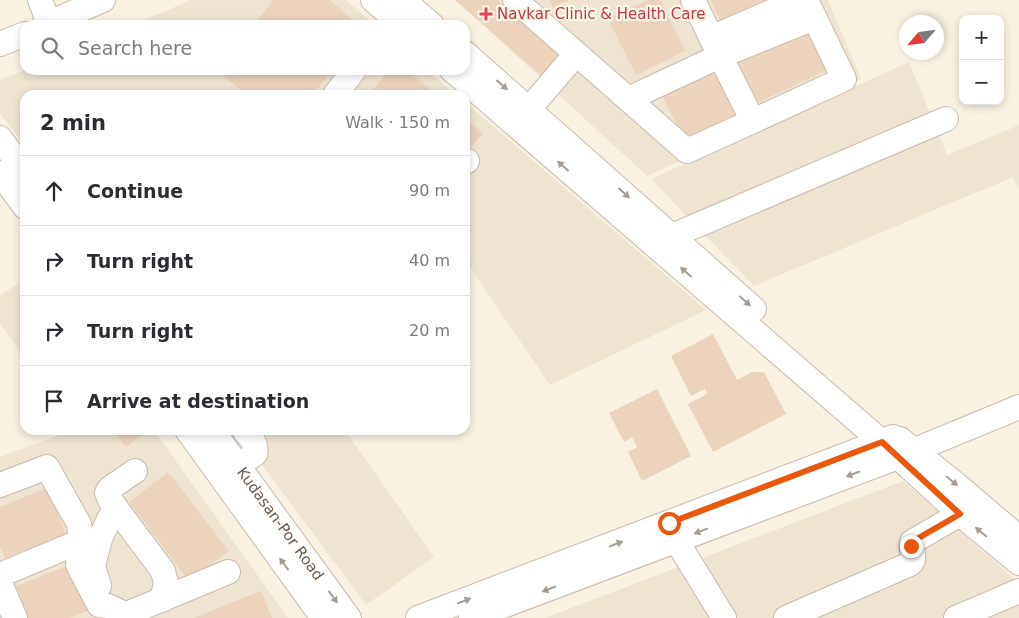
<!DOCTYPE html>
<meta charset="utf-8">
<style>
:root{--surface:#fff;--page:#f7f7f7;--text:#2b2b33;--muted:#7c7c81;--line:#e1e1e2}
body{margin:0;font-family:"DejaVu Sans",sans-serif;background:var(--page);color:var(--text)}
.controls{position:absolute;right:15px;top:15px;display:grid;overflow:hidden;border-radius:10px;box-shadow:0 2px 8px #0003}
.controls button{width:45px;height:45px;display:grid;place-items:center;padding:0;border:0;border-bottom:1px solid var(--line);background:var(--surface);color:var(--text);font:25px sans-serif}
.compass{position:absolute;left:899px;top:15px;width:45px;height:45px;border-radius:50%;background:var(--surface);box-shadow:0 2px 8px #0003;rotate:242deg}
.stop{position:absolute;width:15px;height:15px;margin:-11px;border:4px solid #ea580c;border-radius:50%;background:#fff}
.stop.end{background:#ea580c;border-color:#fff;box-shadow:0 1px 5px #0008}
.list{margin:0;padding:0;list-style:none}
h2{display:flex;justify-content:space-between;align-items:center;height:65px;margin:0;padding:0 20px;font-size:21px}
h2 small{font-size:16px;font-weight:400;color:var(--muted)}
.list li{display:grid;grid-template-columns:32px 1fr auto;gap:15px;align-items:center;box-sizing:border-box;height:70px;padding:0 20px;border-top:1px solid var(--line)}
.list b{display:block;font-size:19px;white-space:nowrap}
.list em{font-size:16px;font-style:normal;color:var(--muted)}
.icon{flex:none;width:28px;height:28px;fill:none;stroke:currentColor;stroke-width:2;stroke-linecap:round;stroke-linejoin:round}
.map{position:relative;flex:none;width:1019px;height:618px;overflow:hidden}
.search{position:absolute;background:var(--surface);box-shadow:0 2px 8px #0003;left:20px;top:20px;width:450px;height:55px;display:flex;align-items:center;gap:12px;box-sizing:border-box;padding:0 18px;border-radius:15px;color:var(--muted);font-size:19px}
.panel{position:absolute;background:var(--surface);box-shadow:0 2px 8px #0003;left:20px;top:90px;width:450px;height:345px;border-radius:15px}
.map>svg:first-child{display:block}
.residential{fill:#efe4d1}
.building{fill:#ebd3bd}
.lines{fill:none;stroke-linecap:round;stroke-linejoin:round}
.minor-casing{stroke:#c8baab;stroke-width:26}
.minor{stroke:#fff;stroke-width:24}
.oneway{fill:#a79c94}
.route{stroke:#ea580c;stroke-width:6}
.health-dot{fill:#e0444e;stroke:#fcf6e7;stroke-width:2}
.labels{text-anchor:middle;stroke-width:4.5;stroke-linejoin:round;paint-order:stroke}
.health-label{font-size:15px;fill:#be3a42;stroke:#fcf6e7;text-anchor:start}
.street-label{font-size:15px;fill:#6d5a4c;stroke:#fcf6e7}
</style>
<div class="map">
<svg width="1019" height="618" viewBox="0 0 1019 618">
<rect width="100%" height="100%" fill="#f9f2e2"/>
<g class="residential">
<polygon points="191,0 346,0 375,25 132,25"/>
<polygon points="456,0 828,0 861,79 647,176"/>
<polygon points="909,62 947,155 1019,125 1019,192 1013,177 754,286 651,179"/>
<polygon points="25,70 427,70 456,95 25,95 25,146 0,113 0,80"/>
<polygon points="465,102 706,310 550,385 465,260"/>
<polygon points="25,278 25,358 0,324 0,296"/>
<polygon points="72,430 154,430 288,618 0,618 0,457"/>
<polygon points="236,430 345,430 434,557 366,605"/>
<polygon points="903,481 1019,583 1019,618 545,618"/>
</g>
<g class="building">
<polygon points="274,0 330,0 359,25 253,25"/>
<polygon points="455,0 497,0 562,56 544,78"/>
<polygon points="549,0 569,0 553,8"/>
<polygon points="647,0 660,0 685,51 636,75 608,19"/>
<polygon points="710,0 775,0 723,25"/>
<polygon points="806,27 827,70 757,103 736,60"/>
<polygon points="720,66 744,114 687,144 662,96"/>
<polygon points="217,70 333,70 312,95 246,95"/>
<polygon points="389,70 407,70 437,95 369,95"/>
<polygon points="465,118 483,133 465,155"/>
<polygon points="713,334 737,380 752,372 764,372 786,414 713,452 688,404 707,394 705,389 691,396 671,356"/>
<polygon points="657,389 691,456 642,481 628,452 637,447 632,437 624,442 609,413"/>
<polygon points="113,430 149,430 126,447"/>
<polygon points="168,472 229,551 189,581 129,502"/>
<polygon points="47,488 66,534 5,558 0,546 0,507"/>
<polygon points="72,564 90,610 70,618 23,618 11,588"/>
<polygon points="261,591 272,618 194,618"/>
</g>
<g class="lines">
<defs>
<g id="minor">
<polyline points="40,0 49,23"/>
<polyline points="373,0 402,25"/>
<polyline points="403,0 432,25"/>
<polyline points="515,0 628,99 720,56 814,18"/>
<polyline points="693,0 720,56 753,121 844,79 806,0"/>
<polyline points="44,25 103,0"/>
<polyline points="711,38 798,0"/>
<polyline points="0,44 25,34"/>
<polyline points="465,53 754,309"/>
<polyline points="452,70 882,442 960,514 1019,563"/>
<polyline points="335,95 354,70"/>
<polyline points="628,99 687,151 753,121"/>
<polyline points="529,109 576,54"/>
<polyline points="0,138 25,173"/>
<polyline points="465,162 467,161"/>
<polyline points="0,173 25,207"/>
<polyline points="672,236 946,119"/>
<polyline points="187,430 323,618"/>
<path id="s1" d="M212,430L349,618"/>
<polyline points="900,439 957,485 1019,538"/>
<polyline points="135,471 109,489 107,493 110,500 163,571 166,583 162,600"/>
<path d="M225,474L255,454C258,444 250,437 244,430"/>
<polyline points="0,485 47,467 79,524 81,541 78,565 99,605 108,606 125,614"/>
<polyline points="676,540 724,618"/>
<polyline points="0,575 81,541"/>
<polyline points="0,583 15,618"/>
<polyline points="99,586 93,566 100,539 109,519 116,508"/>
<polyline points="117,618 228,572"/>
<polyline points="418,618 893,437"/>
<polyline points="471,618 898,457 1019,407"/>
<path d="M786,618L910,564C917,557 910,551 912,542L960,514"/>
<polyline points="956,618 1019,591"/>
</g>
</defs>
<use href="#minor" class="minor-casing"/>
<use href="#minor" class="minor"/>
</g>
<defs><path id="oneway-solid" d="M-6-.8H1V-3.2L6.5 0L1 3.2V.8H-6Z" transform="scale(1.25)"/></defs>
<g class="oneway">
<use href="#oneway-solid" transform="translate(502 85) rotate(41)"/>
<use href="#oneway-solid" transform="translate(563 166) rotate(-139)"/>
<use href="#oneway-solid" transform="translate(624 193) rotate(42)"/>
<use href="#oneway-solid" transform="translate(686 272) rotate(-139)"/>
<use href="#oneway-solid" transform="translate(745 301) rotate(42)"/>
<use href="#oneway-solid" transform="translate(853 474) rotate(159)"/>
<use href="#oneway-solid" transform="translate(952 481) rotate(39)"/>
<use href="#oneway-solid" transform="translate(701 531) rotate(159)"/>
<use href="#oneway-solid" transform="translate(981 532) rotate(-140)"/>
<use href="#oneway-solid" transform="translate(616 544) rotate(-21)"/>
<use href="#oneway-solid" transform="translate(284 564) rotate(-126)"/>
<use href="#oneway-solid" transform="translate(549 589) rotate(159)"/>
<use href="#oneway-solid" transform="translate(333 597) rotate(54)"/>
<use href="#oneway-solid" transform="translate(464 601) rotate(-21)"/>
</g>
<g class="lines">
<polyline class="route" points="669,523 882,442 960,514 915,540 912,542 911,546"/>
</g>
<path class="health-dot" d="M483.5 6.5h5v5h5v5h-5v5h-5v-5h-5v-5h5z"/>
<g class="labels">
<g class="health-label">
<text x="497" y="19">Navkar Clinic &amp; Health Care</text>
</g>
<g class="street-label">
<text dy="5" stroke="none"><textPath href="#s1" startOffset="116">Kudasan-Por Road</textPath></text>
</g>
</g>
</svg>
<div class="controls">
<button>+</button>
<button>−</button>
</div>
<svg class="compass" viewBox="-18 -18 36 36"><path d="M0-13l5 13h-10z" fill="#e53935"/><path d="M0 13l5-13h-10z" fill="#7c7c81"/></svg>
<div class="stop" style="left:669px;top:523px"></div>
<div class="stop end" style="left:911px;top:546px"></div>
<div class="search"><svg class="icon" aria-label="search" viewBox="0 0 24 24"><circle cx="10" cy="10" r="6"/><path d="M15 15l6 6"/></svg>Search here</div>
<section class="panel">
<h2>2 min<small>Walk · 150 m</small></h2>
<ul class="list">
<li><svg class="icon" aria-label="ahead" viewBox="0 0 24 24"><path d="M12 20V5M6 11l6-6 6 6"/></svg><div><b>Continue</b></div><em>90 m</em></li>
<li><svg class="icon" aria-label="right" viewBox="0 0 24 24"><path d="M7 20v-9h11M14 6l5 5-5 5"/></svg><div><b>Turn right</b></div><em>40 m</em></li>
<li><svg class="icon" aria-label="right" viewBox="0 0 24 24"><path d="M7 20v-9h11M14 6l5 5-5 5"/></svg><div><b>Turn right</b></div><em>20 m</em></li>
<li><svg class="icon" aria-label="arrive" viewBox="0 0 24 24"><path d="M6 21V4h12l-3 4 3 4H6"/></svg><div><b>Arrive at destination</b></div></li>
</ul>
</section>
</div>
